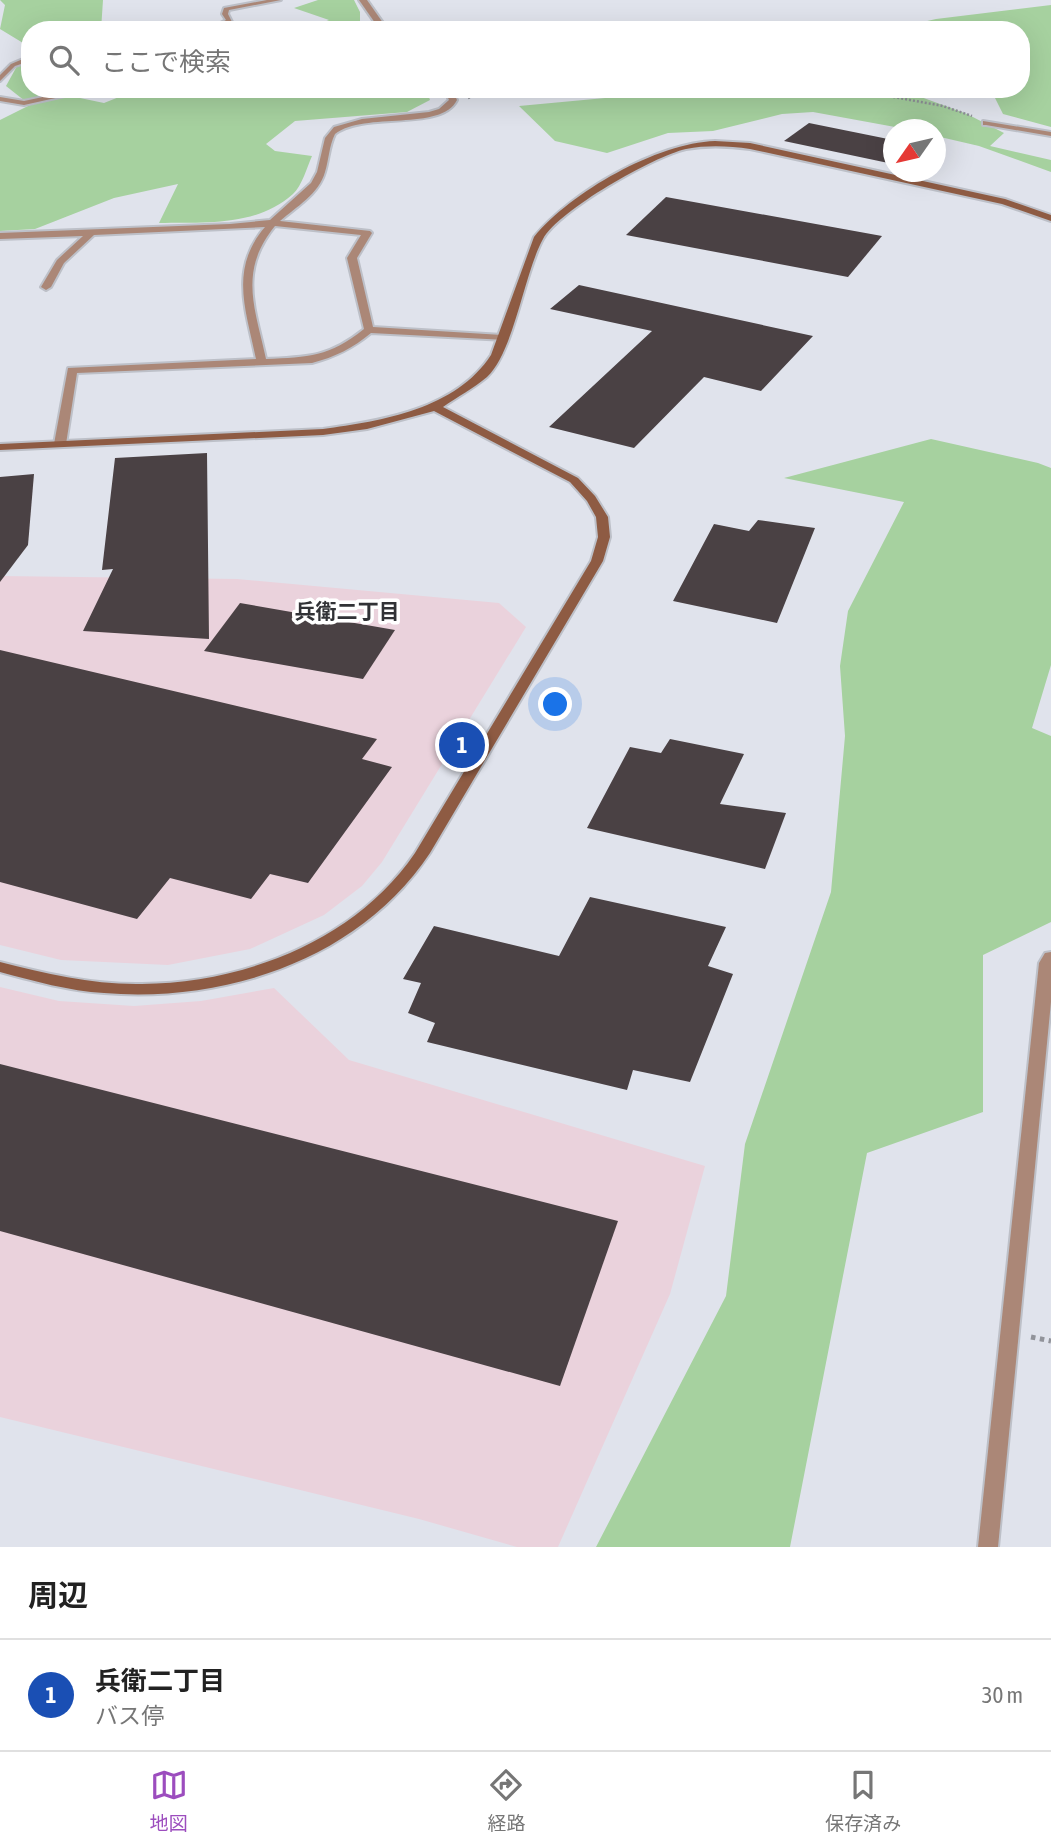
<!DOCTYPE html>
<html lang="ja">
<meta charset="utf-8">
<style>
:root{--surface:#fff;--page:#f2f2f2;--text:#222;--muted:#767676;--line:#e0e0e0;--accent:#9c4dbe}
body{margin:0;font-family:"Asap Condensed","Noto Sans JP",sans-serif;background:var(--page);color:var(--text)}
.compass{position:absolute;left:883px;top:119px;width:63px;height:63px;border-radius:50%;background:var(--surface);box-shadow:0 7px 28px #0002;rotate:236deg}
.you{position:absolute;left:556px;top:705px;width:24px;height:24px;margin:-18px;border:5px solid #fff;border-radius:50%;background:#1a73e8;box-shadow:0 0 0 10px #1a73e833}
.badge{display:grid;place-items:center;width:46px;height:46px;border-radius:50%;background:var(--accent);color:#fff;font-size:23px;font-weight:700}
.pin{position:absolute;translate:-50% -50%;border:4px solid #fff;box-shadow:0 2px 7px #0006}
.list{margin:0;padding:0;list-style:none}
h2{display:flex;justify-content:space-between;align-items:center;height:91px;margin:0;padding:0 28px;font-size:30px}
h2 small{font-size:23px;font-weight:400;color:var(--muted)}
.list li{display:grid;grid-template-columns:46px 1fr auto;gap:21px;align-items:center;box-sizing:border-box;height:112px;padding:0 28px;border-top:2px solid var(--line)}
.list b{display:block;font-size:26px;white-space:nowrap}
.list p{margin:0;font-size:23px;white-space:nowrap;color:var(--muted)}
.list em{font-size:23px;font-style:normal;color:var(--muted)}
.icon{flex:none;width:38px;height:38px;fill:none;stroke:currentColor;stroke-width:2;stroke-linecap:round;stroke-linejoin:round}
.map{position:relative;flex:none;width:1051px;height:1547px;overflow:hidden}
.search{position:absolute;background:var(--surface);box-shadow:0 7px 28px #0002;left:21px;right:21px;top:21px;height:77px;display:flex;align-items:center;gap:18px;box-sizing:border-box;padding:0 24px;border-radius:28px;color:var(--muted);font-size:26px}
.sheet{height:203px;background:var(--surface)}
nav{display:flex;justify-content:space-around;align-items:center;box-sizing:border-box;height:98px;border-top:2px solid var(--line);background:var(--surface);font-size:19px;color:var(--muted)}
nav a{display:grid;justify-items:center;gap:4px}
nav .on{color:var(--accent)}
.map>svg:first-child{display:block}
.industrial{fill:#ead2dc}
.green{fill:#a6d19f}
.building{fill:#4a4144}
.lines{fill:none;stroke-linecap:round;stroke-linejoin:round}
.lane-casing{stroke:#bdc0c8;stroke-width:4}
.street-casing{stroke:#bdc0c8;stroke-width:4}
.secondary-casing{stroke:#bdc0c8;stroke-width:4}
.path-far1{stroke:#91939a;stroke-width:2.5;stroke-dasharray:2 2;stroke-linecap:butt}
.path{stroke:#91939a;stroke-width:5;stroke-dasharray:4.5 4.5;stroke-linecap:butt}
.lane{fill:#ab8777;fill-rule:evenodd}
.street{fill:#ab8777;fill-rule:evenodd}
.secondary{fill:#8e5b43;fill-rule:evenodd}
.labels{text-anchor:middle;stroke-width:7;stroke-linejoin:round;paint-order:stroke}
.neighbourhood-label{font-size:21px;font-weight:bold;fill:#313236;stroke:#fff}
</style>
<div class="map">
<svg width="1051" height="1547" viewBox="0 0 1051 1547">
<rect width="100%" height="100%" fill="#e0e3ec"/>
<g class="industrial">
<polygon points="0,576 237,579 499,603 526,627 382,862 362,886 324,915 250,949 168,965 61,960 0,945"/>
<polygon points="0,987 59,1001 134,1006 201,1001 274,988 349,1060 705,1166 670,1294 558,1547 517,1547 419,1519 0,1417"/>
</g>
<g class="green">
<path d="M0,0H103L101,30H30V89H85L80,98L104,103L139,89H367L374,94L400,89H426L430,100L407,112L295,121L266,144L275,151L312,156C307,167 302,186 293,194C256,227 205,222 159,223L178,184L114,198L35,229L0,231V120L30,105L6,86L28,46L0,29L5,5Z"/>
<polygon points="318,0 354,0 360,12 360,30 305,30 329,20 294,8"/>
<polygon points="1051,5 1051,127 1003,114 994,96 981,89 1021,89 1021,30 888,30 936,19"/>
<polygon points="702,89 889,89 921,97 967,114 1004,133 990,146 1051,160 1051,172 979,146 936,136 936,130 906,129 813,112 782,114 713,131 668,133 607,153 555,141 519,106"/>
<polygon points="931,439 1038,463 1051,468 1051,665 1032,728 1051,736 1051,922 983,955 983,1112 867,1153 790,1547 596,1547 726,1296 745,1144 831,892 845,736 840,666 848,611 904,502 784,478"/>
</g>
<g class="building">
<polygon points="809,123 893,140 893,164 784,141"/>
<polygon points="666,197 882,236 848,277 626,235"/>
<polygon points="579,285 813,336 761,391 704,377 634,448 549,427 652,331 550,309"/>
<polygon points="207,453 209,639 83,631 113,569 102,570 115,458"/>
<polygon points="34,474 28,545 0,582 0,477"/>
<polygon points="758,520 815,528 777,623 673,601 714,524 749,531"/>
<polygon points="240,603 395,630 363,679 204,651"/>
<polygon points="0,650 377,739 362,759 392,767 308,883 270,874 251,899 170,878 137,919 0,882"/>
<polygon points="670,739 744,754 720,804 786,813 765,869 587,828 630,747 661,753"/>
<polygon points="590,897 726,927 708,966 733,974 690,1082 633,1070 627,1090 427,1042 435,1023 408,1013 421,983 403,979 434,926 559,956"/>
<polygon points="0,1064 618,1221 560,1386 0,1231"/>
</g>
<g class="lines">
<defs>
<g id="lane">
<polygon points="267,0 281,0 229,10 228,14 232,22 217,30 208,30 226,20 222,14 224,8"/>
<polygon points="30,56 30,61 15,66 0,81 0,75 11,64"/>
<polygon points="81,89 96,89 24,105 0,101 0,97 24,101"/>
<polygon points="983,121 1051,132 1051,136 986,125 983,125"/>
</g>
<g id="street">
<polygon points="359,0 367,0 388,30 380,30"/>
<path d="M444,89H452L457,100C441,132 365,111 335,134C329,146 329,159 325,172C319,194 296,207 280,221L370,231L372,233L357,258L373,327L502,335L506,336V340L371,333C353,348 335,357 312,363L77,373L66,444L64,446H56L54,444L68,368L256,359C246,310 229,269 265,227L94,235L64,263L51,287L46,290L41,287L57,260L83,236L0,239V233L230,224L270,220L311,183L317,172L325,138L334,127L362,119L429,112L439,109L449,100ZM275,226L361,235L347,258L364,329C329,357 309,357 266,359C255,308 238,271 275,226Z"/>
<polygon points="1051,952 1051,1002 998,1547 978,1547 1039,963 1045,953"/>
</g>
<path id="secondary" d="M715,141L750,143L1005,199L1051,215V221L1002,204L750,149C729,146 707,145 686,149C654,156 559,210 543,239C524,273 514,352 487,377C474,388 457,397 443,407L578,478L595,496L608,517L610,537L603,561L430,853C360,959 226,1003 104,993C69,991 34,981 0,972V962C47,974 94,985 142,984C245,983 356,940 415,853L591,561L598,537L596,517L587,501L570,482L434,411L367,429L323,435L0,450V444L323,429C382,421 456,409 491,355L534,237C571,192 657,143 715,141Z"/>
</defs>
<use href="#lane" class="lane-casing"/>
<use href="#street" class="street-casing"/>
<use href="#secondary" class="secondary-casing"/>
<g class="path-far1">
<polyline points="850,89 943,106 972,116"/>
<polyline points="468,98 492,89"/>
</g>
<polyline class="path" points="1031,1337 1051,1341"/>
<use href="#lane" class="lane"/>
<use href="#street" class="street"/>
<use href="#secondary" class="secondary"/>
</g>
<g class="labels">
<g class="neighbourhood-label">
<text x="347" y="619">兵衛二丁目</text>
</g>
</g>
</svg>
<svg class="compass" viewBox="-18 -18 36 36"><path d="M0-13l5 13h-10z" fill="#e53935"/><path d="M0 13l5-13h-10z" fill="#767676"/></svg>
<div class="you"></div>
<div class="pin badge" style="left:462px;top:745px;background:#1a4fb4">1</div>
<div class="search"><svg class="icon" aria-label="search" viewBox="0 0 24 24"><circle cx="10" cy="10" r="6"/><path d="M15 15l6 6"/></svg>ここで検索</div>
</div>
<section class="sheet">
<h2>周辺<small></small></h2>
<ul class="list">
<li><span class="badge" style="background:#1a4fb4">1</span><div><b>兵衛二丁目</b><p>バス停</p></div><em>30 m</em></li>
</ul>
</section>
<nav>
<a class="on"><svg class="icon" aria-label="map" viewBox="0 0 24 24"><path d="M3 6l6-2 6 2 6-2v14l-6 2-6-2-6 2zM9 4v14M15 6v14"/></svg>地図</a>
<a><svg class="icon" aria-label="directions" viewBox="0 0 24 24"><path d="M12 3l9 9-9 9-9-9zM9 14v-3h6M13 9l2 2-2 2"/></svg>経路</a>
<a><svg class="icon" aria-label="saved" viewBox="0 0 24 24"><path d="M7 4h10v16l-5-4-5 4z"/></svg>保存済み</a>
</nav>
